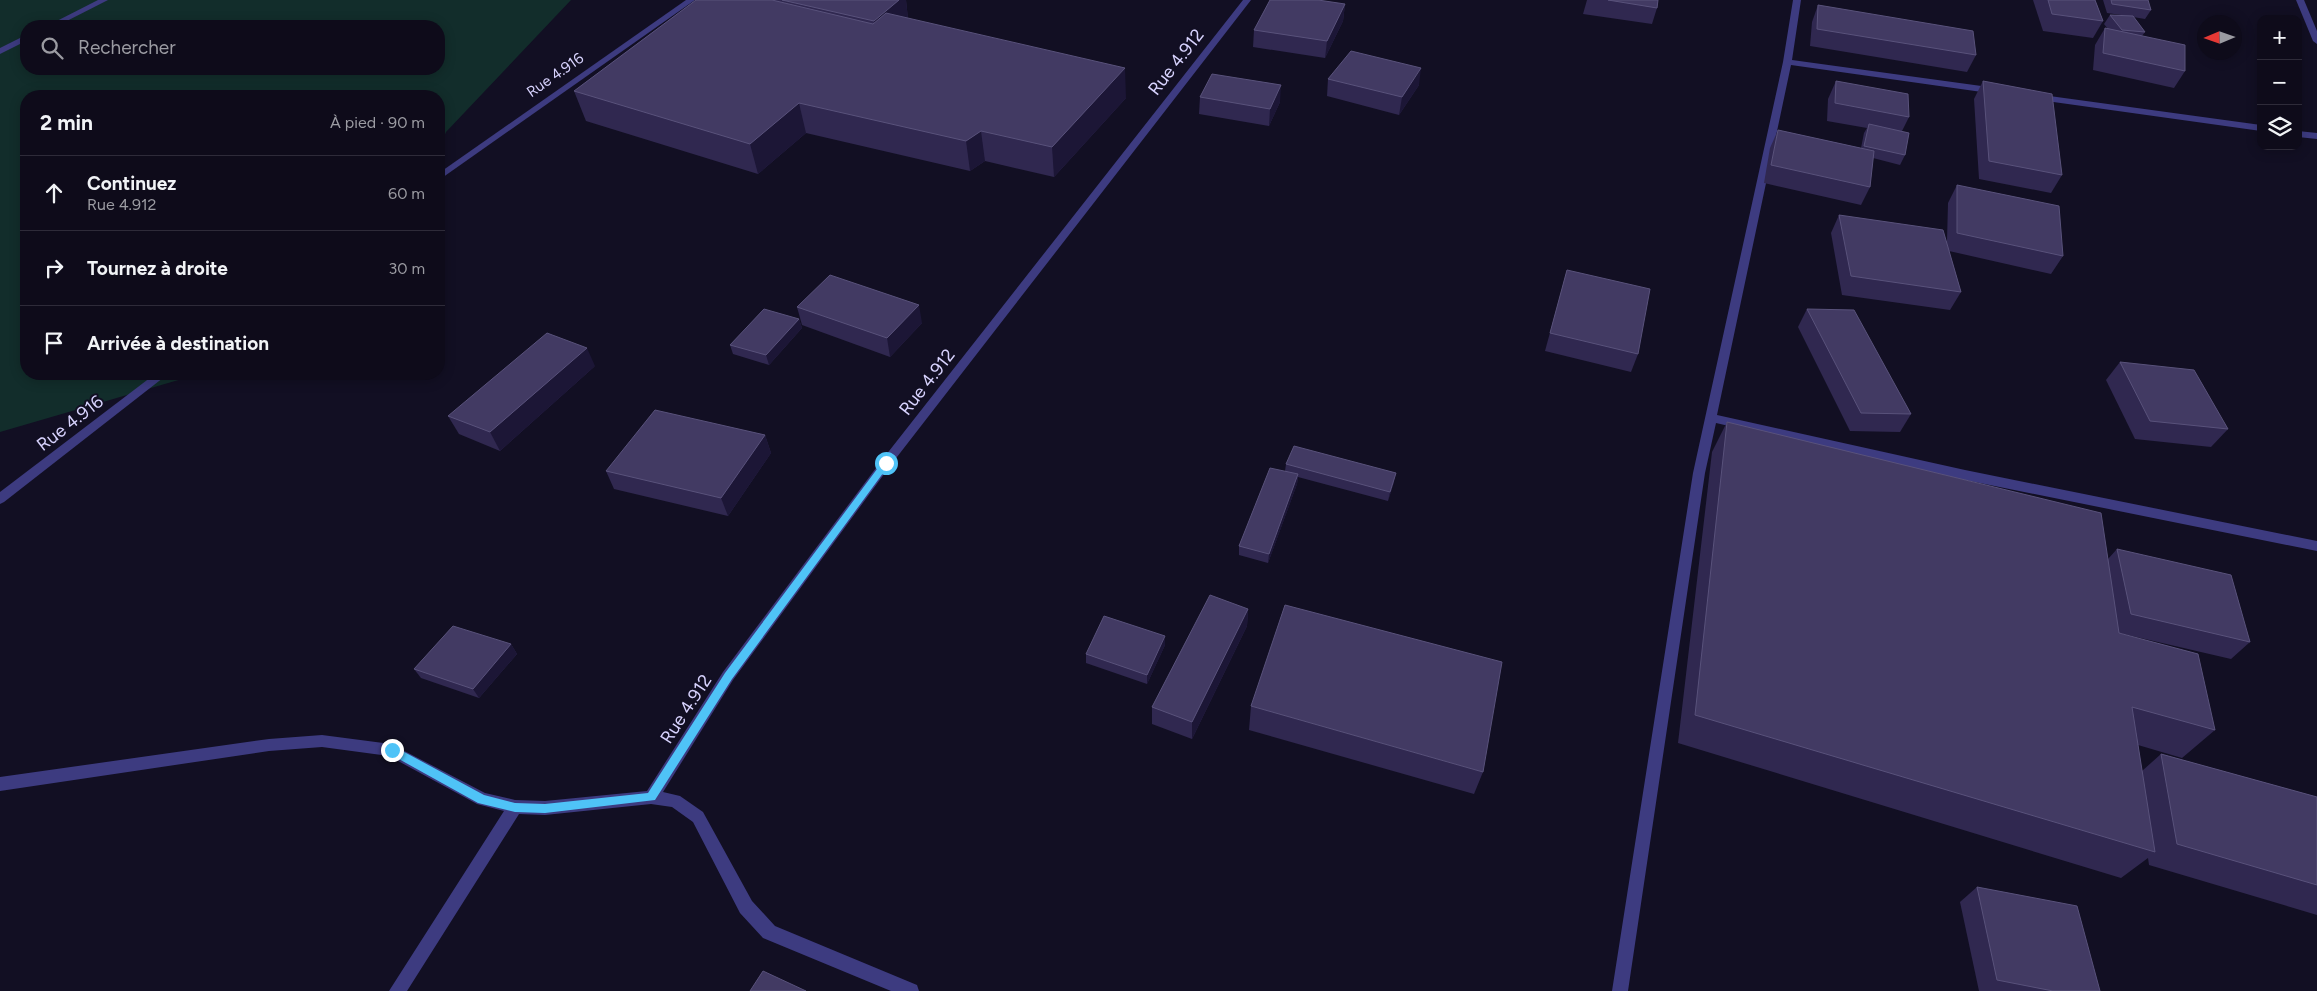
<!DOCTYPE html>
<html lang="fr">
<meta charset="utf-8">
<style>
:root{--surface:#0e0b1a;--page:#1c1927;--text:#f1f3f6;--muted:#9b9ba2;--line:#2e2b39}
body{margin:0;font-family:Figtree,sans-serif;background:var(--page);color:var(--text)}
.controls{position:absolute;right:15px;top:15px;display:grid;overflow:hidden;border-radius:10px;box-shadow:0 2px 12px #0003}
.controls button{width:45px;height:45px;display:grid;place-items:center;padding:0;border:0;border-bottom:1px solid var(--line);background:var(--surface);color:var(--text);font:25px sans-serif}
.compass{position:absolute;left:2197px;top:15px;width:45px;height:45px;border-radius:50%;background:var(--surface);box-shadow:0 2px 12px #0003;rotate:268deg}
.stop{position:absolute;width:15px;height:15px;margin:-11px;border:4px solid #4fc3f7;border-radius:50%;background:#fff}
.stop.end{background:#4fc3f7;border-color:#fff;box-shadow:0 1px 5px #0008}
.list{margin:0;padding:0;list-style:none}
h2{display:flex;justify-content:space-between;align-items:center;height:65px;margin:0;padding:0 20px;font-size:21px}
h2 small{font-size:16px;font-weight:400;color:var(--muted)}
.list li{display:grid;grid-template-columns:32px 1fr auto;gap:15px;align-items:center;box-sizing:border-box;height:75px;padding:0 20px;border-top:1px solid var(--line)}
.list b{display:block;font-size:19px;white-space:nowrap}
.list p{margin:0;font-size:16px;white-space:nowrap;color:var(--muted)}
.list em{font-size:16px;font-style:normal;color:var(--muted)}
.icon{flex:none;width:28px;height:28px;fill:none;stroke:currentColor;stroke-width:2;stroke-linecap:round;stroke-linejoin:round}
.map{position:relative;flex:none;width:2317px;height:991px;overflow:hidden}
.search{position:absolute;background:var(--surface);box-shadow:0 2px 12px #0003;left:20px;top:20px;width:425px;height:55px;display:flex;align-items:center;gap:12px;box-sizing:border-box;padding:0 18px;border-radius:20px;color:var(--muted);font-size:19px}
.panel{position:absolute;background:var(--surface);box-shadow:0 2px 12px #0003;left:20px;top:90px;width:425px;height:290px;border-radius:20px}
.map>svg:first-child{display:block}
.green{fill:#122d2b;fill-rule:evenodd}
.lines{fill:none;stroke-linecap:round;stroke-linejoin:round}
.street{fill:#3d3b80;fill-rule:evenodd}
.wall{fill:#302850}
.shaded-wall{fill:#1c1636}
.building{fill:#423a63;stroke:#59527b}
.route{fill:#4fc3f7}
.labels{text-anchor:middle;stroke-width:4;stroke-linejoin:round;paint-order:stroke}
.far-street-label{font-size:15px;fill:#d7d2fd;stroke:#120f23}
.street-label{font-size:18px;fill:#d7d2fd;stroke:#120f23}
</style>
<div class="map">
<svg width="2317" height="991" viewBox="0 0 2317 991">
<rect width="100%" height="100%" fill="#120f23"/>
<path class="green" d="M0,0H571L446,132L439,149V96H26V374H199L0,432ZM26,26H439V69H26Z"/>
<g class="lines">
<g class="street">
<polygon points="98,0 108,0 57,26 47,26"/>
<polygon points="686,0 695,0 439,180 439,173"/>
<polygon points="1243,0 1251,0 890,466 733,680 663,792 680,796 703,812 752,901 775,926 917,985 919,991 891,991 763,938 740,913 693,822 672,807 651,804 545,815 519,814 407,991 389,991 504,811 477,804 389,756 322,747 269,751 0,791 0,777 269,739 322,735 391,744 485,793 515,800 545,801 647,791 723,672 882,460"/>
<polygon points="1793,0 1801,0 1792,60 1996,88 2000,91 1996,94 1791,65 1717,415 1965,470 2317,541 2317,551 1965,480 1716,423 1705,473 1628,991 1612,991 1693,473 1783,62"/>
<polygon points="2296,0 2304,0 2317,31 2317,44 2313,41"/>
<polygon points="26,35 26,41 0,54 0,48"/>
<polygon points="2035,94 2261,125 2261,131 2032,99 2032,95"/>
<polygon points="2298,131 2317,133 2317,139 2298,137"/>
<polygon points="155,374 168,374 4,502 0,504 0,492"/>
</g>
</g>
<g class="wall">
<polygon points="696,0 906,0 908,19 1126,98 1054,177 985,161 970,171 806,133 758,174 586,121 574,91"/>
<polygon points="1587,0 1658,0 1657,8 1652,24 1583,14"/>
<polygon points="2033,0 2095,0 2103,21 2093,38 2043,31"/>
<polygon points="2103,0 2148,0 2151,10 2145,19 2133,17 2145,32 2142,36 2185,71 2174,88 2093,70 2095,45 2105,28 2108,29 2104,24 2110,15 2128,16 2107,13"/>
<polygon points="1345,4 1343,21 1325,58 1253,47 1254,30"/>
<polygon points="1818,5 1976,55 1967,72 1810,46 1812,22"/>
<polygon points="1328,79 1419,85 1399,115 1327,96"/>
<polygon points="1836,81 1909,117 1902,131 1905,155 1900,165 1873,158 1870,187 1861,205 1764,183 1770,148 1778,130 1861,148 1864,133 1867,128 1827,121 1828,99"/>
<polygon points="1983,81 2062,175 2051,193 1979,179 1974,99"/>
<polygon points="1200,97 1280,102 1269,126 1199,114"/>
<polygon points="1957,185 2063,256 2051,274 1949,251 1961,292 1950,310 1842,295 1831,233 1839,215 1947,241 1948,203"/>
<polygon points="1567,270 1638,354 1631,372 1545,351"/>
<polygon points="797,307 922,323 890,357 802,325"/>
<polygon points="1807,309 1911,414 1900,432 1850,431 1798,327"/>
<polygon points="799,319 802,328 769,365 733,354 730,345"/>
<polygon points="2120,362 2228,429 2211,447 2135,439 2106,380"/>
<polygon points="595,366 500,451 459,434 448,416"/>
<polygon points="1727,422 2108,559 2117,549 2250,642 2231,659 2119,633 2215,730 2182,758 2138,745 2142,771 2161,754 2317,797 2317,915 2149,865 2148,858 2121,878 1678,743 1712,452"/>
<polygon points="765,435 771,453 728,516 614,489 606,471"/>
<polygon points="1286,464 1394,482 1388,501 1298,477 1297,484 1268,563 1239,555 1239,546 1285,471"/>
<polygon points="1248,609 1247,626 1192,739 1152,724 1152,707"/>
<polygon points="511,644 517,654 479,698 421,678 414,669"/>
<polygon points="1165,645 1147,684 1086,663 1086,654"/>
<polygon points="1251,706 1483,772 1474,794 1249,730"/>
<polygon points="1977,887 2100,991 1979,991 1960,902"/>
</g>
<g class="shaded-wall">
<polygon points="899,0 906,0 908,19 878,45 874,21"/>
<polygon points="1345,4 1343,21 1325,58 1327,41"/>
<polygon points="1125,68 1126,98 1054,177 1052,147"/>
<polygon points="1421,68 1419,85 1399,115 1402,97"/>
<polygon points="1281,85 1280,102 1269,126 1270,109"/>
<polygon points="799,103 806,133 758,174 750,144"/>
<polygon points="981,131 985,161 970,171 966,141"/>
<polygon points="919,305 922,323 890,357 887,338"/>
<polygon points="799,319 802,328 769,365 766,355"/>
<polygon points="587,348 595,366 500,451 490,432"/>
<polygon points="765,435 771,453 728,516 721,498"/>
<polygon points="1396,473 1394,482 1388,501 1390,492"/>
<polygon points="1298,474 1297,484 1268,563 1269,554"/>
<polygon points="1248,609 1247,626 1192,739 1192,722"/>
<polygon points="1165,636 1165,645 1147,684 1147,675"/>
<polygon points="511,644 517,654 479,698 473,689"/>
</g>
<g class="building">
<polygon points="696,0 772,0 873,24 886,13 1125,68 1052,147 981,131 966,141 799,103 750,144 574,91"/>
<polygon points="782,0 899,0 874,21"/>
<polygon points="1270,0 1318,0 1345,4 1327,41 1254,30"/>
<polygon points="1608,0 1658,0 1657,8"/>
<polygon points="2048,0 2095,0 2103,21 2052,14"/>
<polygon points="2111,0 2148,0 2151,10 2112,4"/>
<polygon points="1818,5 1973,31 1976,55 1817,29"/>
<polygon points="2110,15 2133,16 2145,32 2122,30"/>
<polygon points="2105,28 2185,45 2185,71 2103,53"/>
<polygon points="1351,51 1421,68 1402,97 1328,79"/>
<polygon points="1212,74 1281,85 1270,109 1200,97"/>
<polygon points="1836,81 1908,94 1909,117 1835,103"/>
<polygon points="1983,81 2052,94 2062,175 1989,161"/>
<polygon points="1869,124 1909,133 1905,155 1864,146"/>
<polygon points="1778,130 1874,151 1870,187 1771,165"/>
<polygon points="1957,185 2059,206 2063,256 1957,233"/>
<polygon points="1839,215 1943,230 1961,292 1851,276"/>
<polygon points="1567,270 1650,289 1638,354 1550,333"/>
<polygon points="830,275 919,305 887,338 797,307"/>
<polygon points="764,309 799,319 766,355 730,345"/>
<polygon points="1807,309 1854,310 1911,414 1861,413"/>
<polygon points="547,333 587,348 490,432 448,416"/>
<polygon points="2120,362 2194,370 2228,429 2150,421"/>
<polygon points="655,410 765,435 721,498 606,471"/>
<polygon points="1727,422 2101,513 2119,633 2198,654 2215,730 2132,707 2155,852 1695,715"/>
<polygon points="1294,446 1396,473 1390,492 1286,464"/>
<polygon points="1270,468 1298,474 1269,554 1239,546"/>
<polygon points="2117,549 2231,575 2250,642 2131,614"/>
<polygon points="1210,595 1248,609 1192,722 1152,707"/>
<polygon points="1285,605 1502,662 1483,772 1251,706"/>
<polygon points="1104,616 1165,636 1147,675 1086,654"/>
<polygon points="453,626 511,644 473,689 414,669"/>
<polygon points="2161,754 2317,797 2317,885 2177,844"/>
<polygon points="1977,887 2077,906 2100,991 2053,991 1997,980"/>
<polygon points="763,971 806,991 750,991"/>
</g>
<polygon class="route" points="886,460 890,463 889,465 732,679 655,800 545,813 515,812 478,803 388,753 388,747 395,747 484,795 515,803 545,804 648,793 725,673 883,461"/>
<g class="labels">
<g class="far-street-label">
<text transform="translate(555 75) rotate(-35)" y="5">Rue 4.916</text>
</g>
<g class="street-label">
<text transform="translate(1176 62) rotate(-52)" y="6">Rue 4.912</text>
<text transform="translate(927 382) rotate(-52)" y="6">Rue 4.912</text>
<text transform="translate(70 423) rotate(-38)" y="6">Rue 4.916</text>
<text transform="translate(686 709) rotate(-57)" y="6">Rue 4.912</text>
</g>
</g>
</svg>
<div class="controls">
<button>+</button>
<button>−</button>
<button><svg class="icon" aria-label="layers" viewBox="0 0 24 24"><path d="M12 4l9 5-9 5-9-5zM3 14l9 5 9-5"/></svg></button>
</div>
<svg class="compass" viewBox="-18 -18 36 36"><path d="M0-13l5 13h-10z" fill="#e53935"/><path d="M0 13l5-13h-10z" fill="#9b9ba2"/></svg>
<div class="stop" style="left:886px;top:463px"></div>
<div class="stop end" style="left:392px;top:750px"></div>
<div class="search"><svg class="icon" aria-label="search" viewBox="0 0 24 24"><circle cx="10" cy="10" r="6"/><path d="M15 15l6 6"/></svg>Rechercher</div>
<section class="panel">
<h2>2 min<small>À pied · 90 m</small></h2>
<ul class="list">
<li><svg class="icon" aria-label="ahead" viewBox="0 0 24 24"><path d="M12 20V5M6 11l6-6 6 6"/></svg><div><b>Continuez</b><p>Rue 4.912</p></div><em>60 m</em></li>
<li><svg class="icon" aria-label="right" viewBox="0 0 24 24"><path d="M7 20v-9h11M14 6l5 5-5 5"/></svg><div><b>Tournez à droite</b></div><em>30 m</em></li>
<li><svg class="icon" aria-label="arrive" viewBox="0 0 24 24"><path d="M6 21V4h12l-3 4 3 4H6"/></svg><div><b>Arrivée à destination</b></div></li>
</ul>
</section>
</div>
